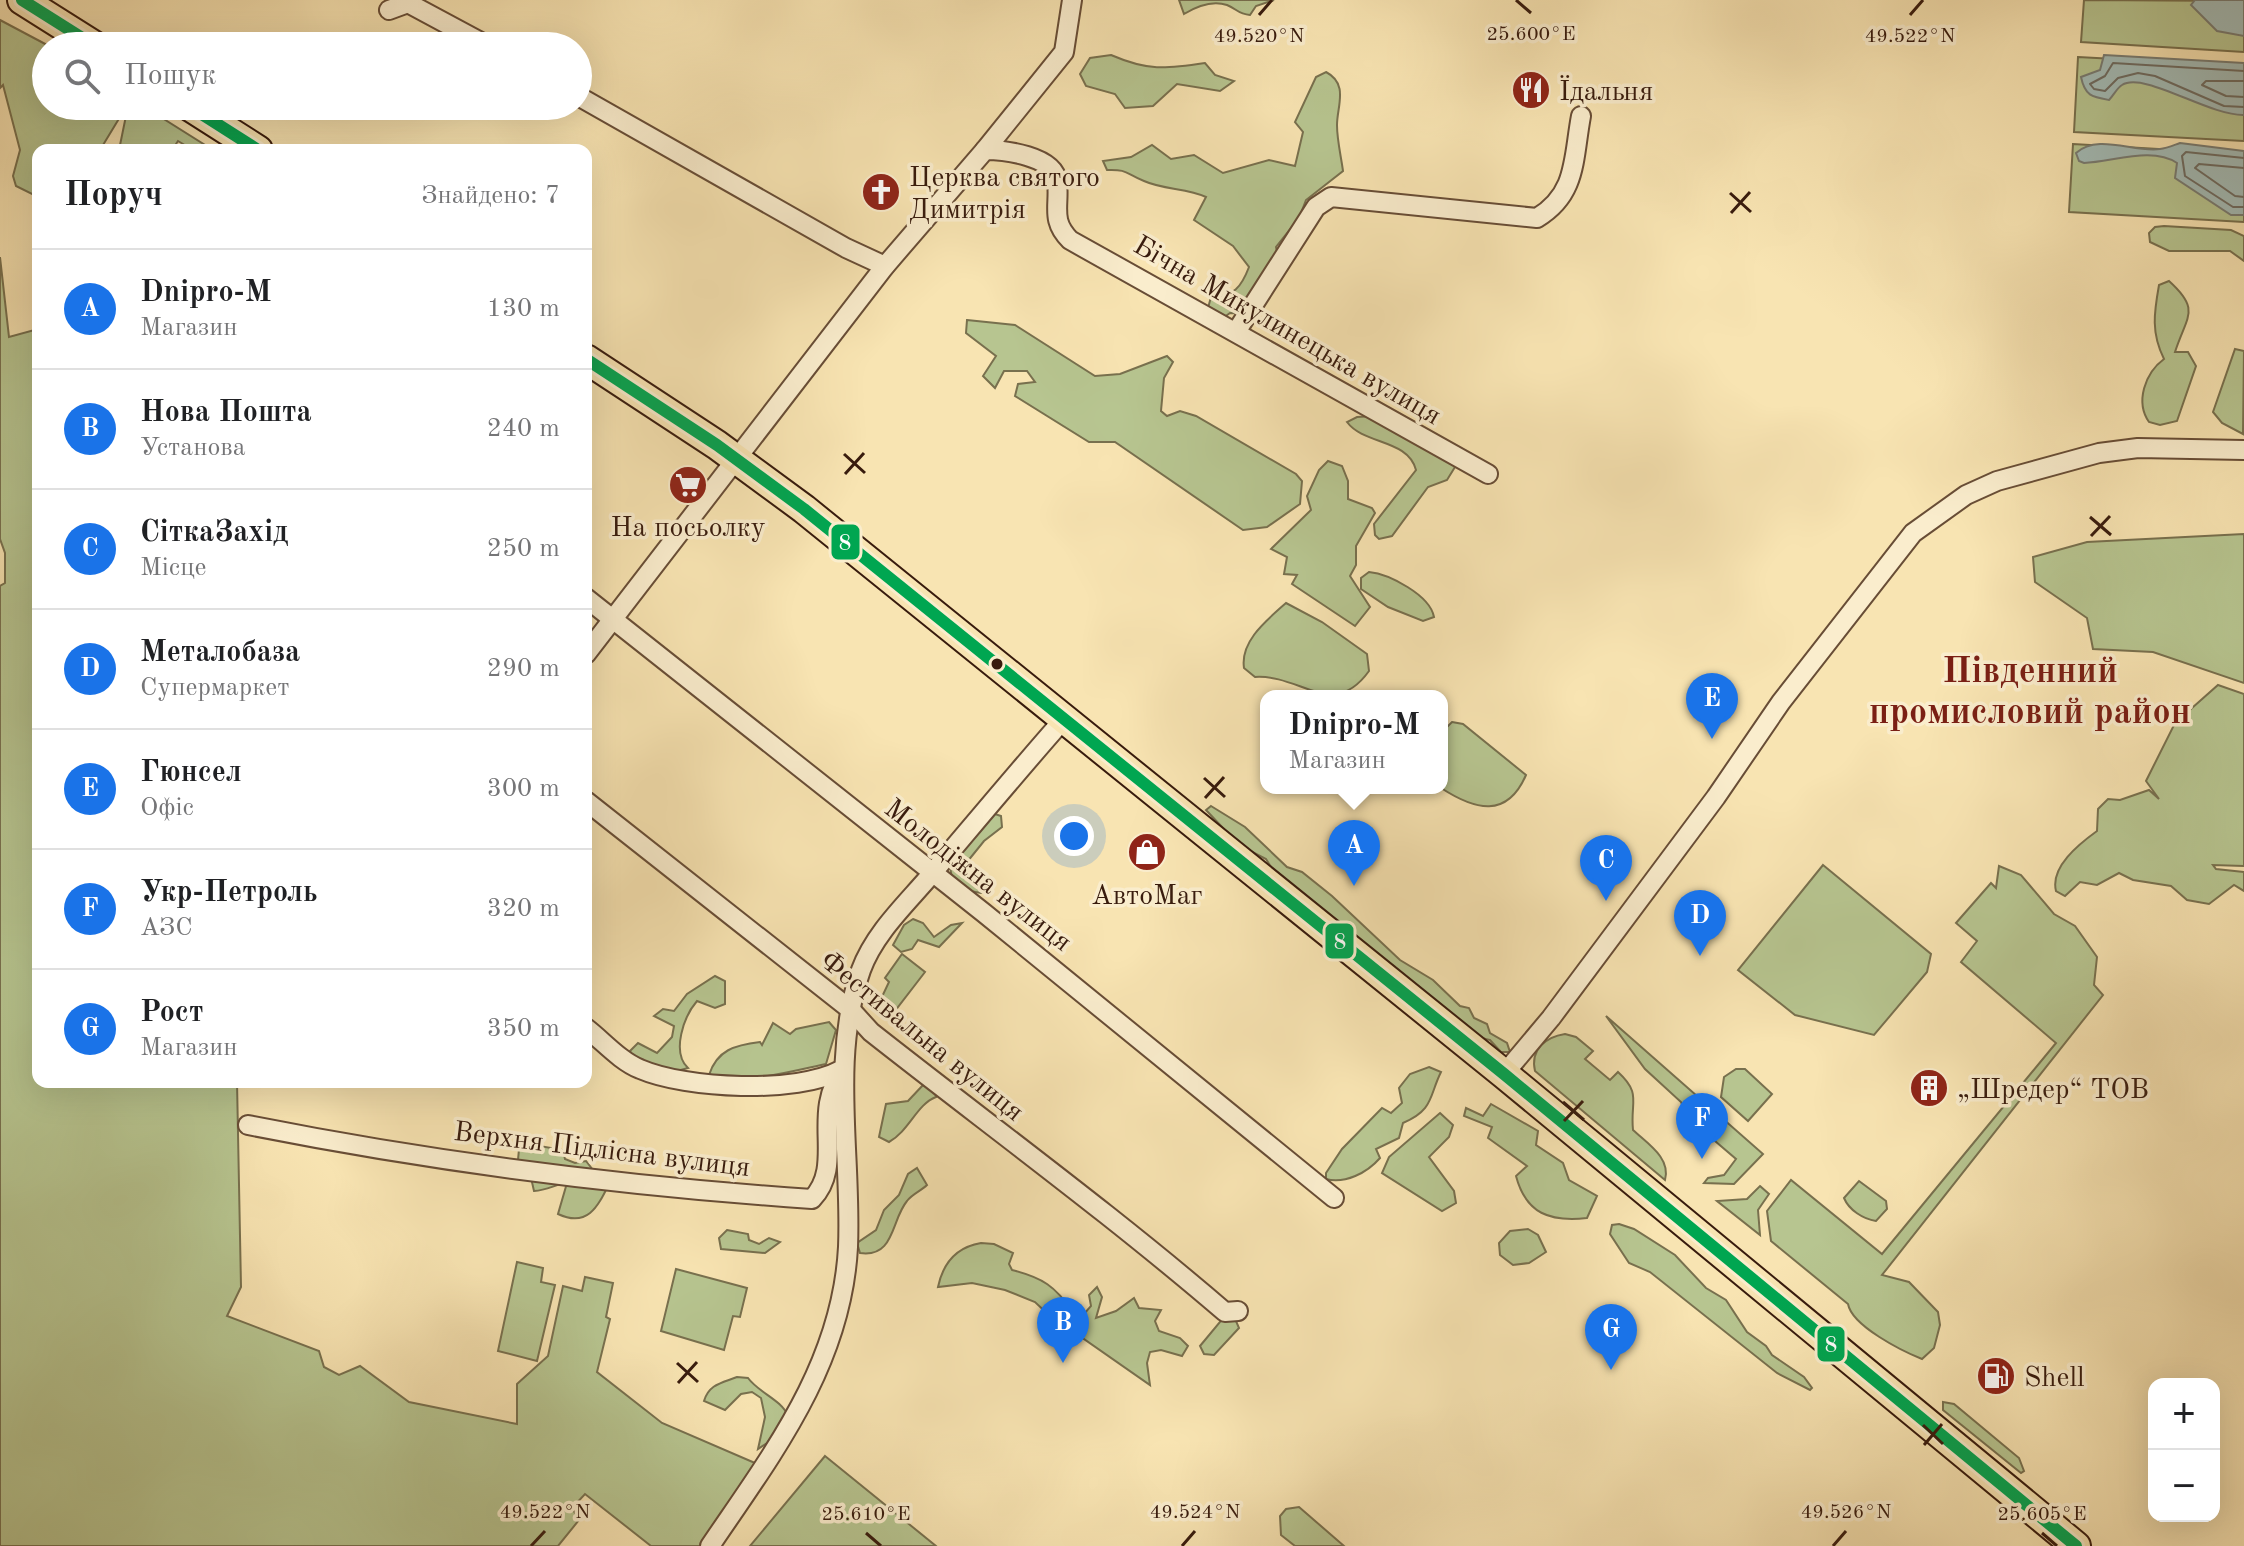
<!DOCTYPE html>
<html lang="uk">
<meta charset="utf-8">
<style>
:root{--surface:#fff;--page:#f2f2f2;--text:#202124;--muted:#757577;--line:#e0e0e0;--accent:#1a73e8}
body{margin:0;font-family:"Old Standard TT",serif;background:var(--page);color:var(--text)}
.controls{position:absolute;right:24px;bottom:24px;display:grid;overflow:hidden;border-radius:16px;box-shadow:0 8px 32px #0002}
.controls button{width:72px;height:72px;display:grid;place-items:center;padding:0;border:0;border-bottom:2px solid var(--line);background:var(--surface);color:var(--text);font:40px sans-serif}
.you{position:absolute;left:1074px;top:836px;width:28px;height:28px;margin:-20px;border:6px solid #fff;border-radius:50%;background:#1a73e8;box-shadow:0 0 0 12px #1a73e833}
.badge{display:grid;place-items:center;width:52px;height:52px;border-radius:50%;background:var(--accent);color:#fff;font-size:26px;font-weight:700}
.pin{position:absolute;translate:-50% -66px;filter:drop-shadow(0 2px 4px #0008)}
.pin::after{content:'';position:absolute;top:42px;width:28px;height:24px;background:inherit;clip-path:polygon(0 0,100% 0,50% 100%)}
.popup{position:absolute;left:1260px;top:690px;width:188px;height:104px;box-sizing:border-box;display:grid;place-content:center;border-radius:16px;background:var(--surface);filter:drop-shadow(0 2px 6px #0005);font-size:26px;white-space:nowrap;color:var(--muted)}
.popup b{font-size:30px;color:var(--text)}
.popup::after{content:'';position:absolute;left:50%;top:100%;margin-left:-16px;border:16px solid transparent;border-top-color:var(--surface)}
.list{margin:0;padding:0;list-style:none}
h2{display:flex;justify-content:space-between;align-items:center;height:104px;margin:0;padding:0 32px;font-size:34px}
h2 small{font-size:26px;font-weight:400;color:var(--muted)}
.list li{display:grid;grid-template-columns:52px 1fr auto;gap:24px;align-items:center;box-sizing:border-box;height:120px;padding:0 32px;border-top:2px solid var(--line)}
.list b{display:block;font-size:30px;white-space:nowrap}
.list p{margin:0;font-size:26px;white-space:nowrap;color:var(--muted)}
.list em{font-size:26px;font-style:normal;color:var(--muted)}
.icon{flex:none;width:44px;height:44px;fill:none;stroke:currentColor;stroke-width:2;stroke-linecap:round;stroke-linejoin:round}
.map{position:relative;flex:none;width:2244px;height:1546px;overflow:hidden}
.search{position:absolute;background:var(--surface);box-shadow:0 8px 32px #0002;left:32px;top:32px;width:560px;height:88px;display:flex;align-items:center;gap:20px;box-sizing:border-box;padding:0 28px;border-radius:44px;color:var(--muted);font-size:30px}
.panel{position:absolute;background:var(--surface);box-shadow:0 8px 32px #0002;left:32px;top:144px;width:560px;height:944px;border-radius:16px}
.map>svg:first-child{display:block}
.green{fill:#b7c590;stroke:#78704e;stroke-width:2}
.water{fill:#a3bcb7;stroke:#787c73;stroke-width:2}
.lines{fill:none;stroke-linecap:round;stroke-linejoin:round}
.shore{stroke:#6e6c62;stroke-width:2}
.minor-casing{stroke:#684d36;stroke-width:22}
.trunk-casing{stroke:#381b0d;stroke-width:32}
.minor{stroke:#faedcd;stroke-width:18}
.trunk{stroke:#f8e4b2;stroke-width:28}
.bus-1-casing{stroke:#faedcd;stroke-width:18}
.bus-1{stroke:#00a651;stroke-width:12}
.ticks{fill:none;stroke:#381b0d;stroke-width:3}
.bus-dot{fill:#381b0d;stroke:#faedcd;stroke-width:3}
.labels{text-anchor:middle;stroke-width:7;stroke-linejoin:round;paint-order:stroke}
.poi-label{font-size:28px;fill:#381b0d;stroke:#faedcd;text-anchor:start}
.street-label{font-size:28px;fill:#381b0d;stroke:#faedcd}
.district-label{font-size:36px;font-weight:bold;fill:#7a1f14;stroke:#faedcd}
.ticks-label{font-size:20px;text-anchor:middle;fill:#381b0d;stroke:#faedcd;stroke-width:7;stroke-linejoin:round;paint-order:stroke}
.line-badge{stroke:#faedcd;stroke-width:3}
.badge-label{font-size:22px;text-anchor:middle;font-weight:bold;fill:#fff}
</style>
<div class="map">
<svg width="2244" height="1546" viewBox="0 0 2244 1546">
<rect width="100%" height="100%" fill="#f8e4b2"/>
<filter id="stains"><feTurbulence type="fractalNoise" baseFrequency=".0025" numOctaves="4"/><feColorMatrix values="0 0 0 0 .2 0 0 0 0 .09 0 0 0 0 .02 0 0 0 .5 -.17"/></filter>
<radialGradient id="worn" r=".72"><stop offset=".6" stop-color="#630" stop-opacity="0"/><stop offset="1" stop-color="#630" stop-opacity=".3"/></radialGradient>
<g class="green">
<path d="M1179,0H1274L1256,6L1250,15C1238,14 1237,9 1227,5C1212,0 1197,6 1184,14Z"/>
<polygon points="2084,0 2244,1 2244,52 2081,42"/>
<polygon points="0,20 49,46 46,46 46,106 123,106 123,112 100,150 38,150 38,197 16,186 13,176 20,150 3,85 0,88"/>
<path d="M1111,55C1148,71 1165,69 1205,63L1215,75L1234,81L1220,91L1177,84L1153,106L1125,108L1115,94L1086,86L1080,74L1090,58Z"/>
<polygon points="2078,57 2244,66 2244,141 2074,132"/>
<path d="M1326,72C1349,84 1337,106 1337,125C1337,140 1341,156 1343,171L1306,200L1299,218L1276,247L1279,262L1248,314L1230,313L1223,318L1208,308L1211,297C1234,296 1241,288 1249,267L1233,246L1194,220L1206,197C1187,188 1164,190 1144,181C1126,174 1128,169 1107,170L1103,161L1131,157L1152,145L1171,159L1194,155L1223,173L1269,160L1295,166L1303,132L1295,122L1316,77Z"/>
<polygon points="128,106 143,106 213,150 193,150 178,141 172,150 119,150"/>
<polygon points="2073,144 2244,154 2244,222 2069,212"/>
<polygon points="2164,226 2231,230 2244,236 2244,261 2230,251 2169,251 2150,242 2149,233 2155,227"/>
<polygon points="0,257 9,337 38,329 38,1082 237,1082 241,1287 227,1316 319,1351 324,1367 339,1375 360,1366 409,1402 517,1424 517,1384 548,1356 563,1286 582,1291 585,1277 613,1283 606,1317 610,1319 597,1372 662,1423 755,1463 700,1546 651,1546 585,1494 572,1508 579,1520 558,1546 0,1546 0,586 5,583 5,553 0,539"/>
<path d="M2169,281C2201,310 2187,315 2175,352H2188L2196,366L2177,421L2160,425L2149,422C2135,402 2145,373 2164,359C2151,333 2154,313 2159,285Z"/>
<polygon points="967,320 1015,325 1095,376 1120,374 1167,356 1173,362 1164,378 1161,411 1167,416 1180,411 1196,416 1296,474 1302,481 1300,504 1267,527 1243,530 1115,442 1089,442 1015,396 1018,384 1035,382 1027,371 1004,371 995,388 983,376 996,356 966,333"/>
<polygon points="2235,349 2244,351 2243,434 2222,423 2213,412"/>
<path d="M1375,416L1452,461L1455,467L1447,480L1428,487L1392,536L1379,539L1375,535L1374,524L1416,470C1408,439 1364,445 1347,422L1357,417Z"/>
<polygon points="1328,461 1342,466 1348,481 1348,499 1372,508 1375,513 1356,546 1356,565 1350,576 1370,607 1355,626 1292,584 1297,575 1284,574 1287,557 1271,549 1311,510 1307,496 1319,470"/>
<polygon points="2244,534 2244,683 2153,652 2093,649 2087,618 2035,582 2033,557 2087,542"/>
<path d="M1369,572C1389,574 1430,595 1434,617L1423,621L1388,607L1361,589V578Z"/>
<path d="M1286,603L1322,622L1367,654L1369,671C1333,721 1301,674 1255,677L1244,668C1240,641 1267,620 1286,603Z"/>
<path d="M2218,685L2244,694V866L2213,865L2216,869L2244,872V891L2234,885L2209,904L2187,900L2171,886L2133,880L2119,873L2097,885L2080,882L2065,896L2056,891C2050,867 2079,844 2097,831L2098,809L2108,799L2120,800L2149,790L2159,799L2146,781L2175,723Z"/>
<path d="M1452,722L1463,724L1526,775C1507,819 1475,810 1441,788L1442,732Z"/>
<path d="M1211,806L1245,827L1287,867L1302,872L1332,896L1400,960L1433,980L1460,1006L1469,1008L1474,1018L1487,1024L1490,1033L1507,1043L1510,1052H1501L1490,1040C1470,1039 1422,986 1398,974L1395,967L1375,955L1337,920L1329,918L1274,872L1266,859L1239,845L1206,810Z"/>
<polygon points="992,813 1001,816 1002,827 984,841 963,867 968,877 989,886 981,893 970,891 952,878 950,867"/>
<polygon points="1823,865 1931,954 1927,972 1874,1035 1795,1015 1738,970"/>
<path d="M1999,866L2021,875L2054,914L2075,926L2097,957L2094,985L2103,995L1882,1275L1909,1282L1938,1312L1940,1325L1934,1348L1922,1359C1902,1351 1852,1326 1848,1304L1771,1241L1767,1211L1791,1180L1882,1254L2056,1043L1961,962L1977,941L1956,923L1991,883L1996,888Z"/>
<polygon points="913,919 923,923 934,937 951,925 962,923 939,947 918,940 912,949 901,952 893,945 904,925"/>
<polygon points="902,954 925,972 888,1020 880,1014 886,1006 880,1001 889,982 885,978"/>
<path d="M715,976L725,981V1004L715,1008L697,1001C684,1016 671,1052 688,1068L677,1071L635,1061L630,1051L638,1043L657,1053L672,1037L674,1026L654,1016L663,1009L674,1011L687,994Z"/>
<polygon points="1606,1016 1763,1154 1734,1184 1704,1183 1708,1178 1724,1175 1736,1159 1688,1118 1681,1102 1645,1069"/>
<path d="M829,1022L836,1030L826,1064C797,1070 736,1087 709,1075C717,1050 735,1045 760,1042L762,1045L773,1023L790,1034L796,1029Z"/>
<path d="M1565,1034L1576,1037L1593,1051L1585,1059L1610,1080L1618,1072C1642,1094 1630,1101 1633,1130C1648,1144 1671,1158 1665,1180L1535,1071C1530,1049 1546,1037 1565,1034Z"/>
<path d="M1429,1067L1441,1072C1429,1096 1434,1110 1403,1123L1399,1138L1376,1149L1380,1158C1367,1173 1345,1184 1326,1179V1173L1342,1149L1382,1108L1391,1113L1402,1103L1399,1088L1410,1074Z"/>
<polygon points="1736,1069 1745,1069 1772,1094 1748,1121 1721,1097 1724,1077"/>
<path d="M924,1084L934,1087L936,1097C917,1104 909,1131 889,1142L879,1137L886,1104L908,1101Z"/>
<path d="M1491,1104L1538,1131L1536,1145L1563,1163L1569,1180L1597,1196L1587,1218C1550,1222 1526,1214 1516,1176L1527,1166L1488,1138L1492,1127L1464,1116L1466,1108L1483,1116Z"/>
<polygon points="1440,1113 1453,1125 1449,1137 1429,1157 1454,1191 1456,1203 1442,1211 1382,1173 1389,1157"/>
<path d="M528,1144L563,1150L565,1159L575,1163L586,1161L593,1170C575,1176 552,1190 534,1191L529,1169L518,1160L519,1149Z"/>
<path d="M917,1168L927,1185C921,1191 912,1194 907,1201C891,1220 895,1258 860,1253L857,1243L876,1230L884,1210L899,1195L908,1174Z"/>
<path d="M1859,1181L1886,1201L1887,1209L1876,1221C1863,1219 1849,1210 1844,1198Z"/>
<path d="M567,1183L588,1188L609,1184C598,1206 588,1228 558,1214Z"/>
<polygon points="1760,1186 1769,1194 1758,1210 1760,1235 1717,1201 1747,1199"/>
<polygon points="1619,1224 1634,1229 1675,1255 1706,1288 1726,1300 1747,1332 1766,1346 1772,1355 1804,1377 1812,1388 1810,1390 1777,1373 1650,1272 1629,1263 1610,1234 1612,1225"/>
<polygon points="1528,1229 1538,1235 1546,1252 1529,1263 1513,1265 1500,1255 1499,1243 1510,1231"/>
<polygon points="727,1230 748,1234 749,1240 759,1244 769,1238 780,1242 765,1253 721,1249 719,1238"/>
<path d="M981,1243L994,1244L1013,1253L1009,1264L1012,1270C1043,1278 1055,1286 1073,1312L1067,1322L1051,1317L1035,1302L1005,1290L972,1283L938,1287C943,1263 957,1247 981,1243Z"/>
<polygon points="517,1262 543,1268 541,1282 555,1285 537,1361 498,1351"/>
<polygon points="676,1269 747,1288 740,1317 733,1316 724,1350 661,1331"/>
<polygon points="1097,1287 1102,1297 1096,1318 1116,1311 1134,1298 1139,1308 1161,1310 1155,1321 1159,1331 1180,1338 1188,1346 1182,1356 1161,1350 1150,1352 1147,1363 1150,1385 1074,1332 1077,1322 1091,1306 1089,1295"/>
<polygon points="1233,1314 1239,1328 1214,1355 1204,1354 1200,1346 1224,1317"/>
<path d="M737,1377L748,1378C759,1393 782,1400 788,1416L767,1443L758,1449L765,1417L761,1398L752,1392L741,1394L725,1410L704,1401C709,1384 722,1383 737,1377Z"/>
<polygon points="1943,1402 1954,1404 2019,1458 2024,1471 2021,1473 1943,1410"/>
<polygon points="825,1456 936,1546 750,1546"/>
<polygon points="1299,1507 1344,1546 1295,1546 1281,1535 1280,1516 1286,1509"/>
</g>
<g class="water">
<polygon points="2195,0 2244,0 2244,36 2217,31 2191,5"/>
<path d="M2104,55L2244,63V115C2209,116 2144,71 2122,85C2117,88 2113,96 2109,100C2092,97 2085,96 2081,77L2100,70Z"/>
<path d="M2180,143L2244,151V215H2231L2175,178L2177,163C2152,146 2113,162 2084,163L2079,161L2076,153C2098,133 2134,153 2160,149C2167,148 2174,145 2180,143Z"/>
</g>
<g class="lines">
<g class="shore">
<polyline points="2244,71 2113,63 2105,76 2090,84 2094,89 2105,91 2118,78 2138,73 2155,76 2224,106 2244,107"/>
<polyline points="2244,81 2206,81 2202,85 2226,96 2244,97"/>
<polyline points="2244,158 2186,152 2182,156 2185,176 2233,207 2244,207"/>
<polyline points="2244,168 2199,164 2195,168 2235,196 2244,197"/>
</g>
<defs>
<g id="minor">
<polyline points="389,10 408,3 488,46"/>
<polyline points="578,96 846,248 885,266"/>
<polyline points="985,150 1064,52 1072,0"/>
<path d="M1236,332L1316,207L1331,197L1537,218C1577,194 1573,159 1581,116"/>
<polyline points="586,598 984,913 1334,1198"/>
<path d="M586,654L885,266L985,150C1005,150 1054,156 1057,181C1060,206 1050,220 1070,240L1488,474"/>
<path d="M586,801L851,1010L871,1032C989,1125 1111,1214 1225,1312L1238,1311"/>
<path d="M586,1028C603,1041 620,1061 640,1069C686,1089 797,1094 841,1070"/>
<polyline points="1504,1074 1551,1018 1716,797 1781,702 1913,533 1966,495 1997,481 2099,453 2138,448 2244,450"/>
<path d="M248,1125C433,1162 623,1186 812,1199C846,1164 809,1113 844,1069"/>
<path d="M710,1546C773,1453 842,1364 848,1247C852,1156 830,1058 861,970C874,934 905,905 929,877C974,824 1018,771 1063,720"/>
</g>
<g id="trunk">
<polyline points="22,0 95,46"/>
<polyline points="189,106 258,150"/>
<polyline points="586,359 717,445 804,509 1504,1074 2076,1546"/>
</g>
</defs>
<use href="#minor" class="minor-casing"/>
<use href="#trunk" class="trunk-casing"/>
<use href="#minor" class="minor"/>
<use href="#trunk" class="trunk"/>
<defs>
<g id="bus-1">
<polyline points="22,0 95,46"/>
<polyline points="189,106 258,150"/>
<polyline points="586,359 717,445 804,509 1504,1074 2076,1546"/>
</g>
</defs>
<use href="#bus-1" class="bus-1-casing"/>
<use href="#bus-1" class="bus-1"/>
</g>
<path class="ticks" d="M1516,0L1531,13M1259,15L1272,0M1910,15L1923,0M1730,193L1751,212M1731,213L1750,192M844,454L865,473M845,474L864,453M2090,517L2111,535M2091,536L2110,516M1204,778L1225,797M1205,798L1224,777M1563,1102L1584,1120M1564,1121L1583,1101M677,1363L698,1382M678,1383L697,1362M1923,1425L1943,1444M1924,1445L1942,1424M866,1533L881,1546M2042,1533L2057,1546M531,1546L545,1531M1182,1546L1195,1531M1833,1546L1846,1531"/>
<defs>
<symbol id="restaurant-disc" viewBox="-11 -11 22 22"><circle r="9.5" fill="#8f2418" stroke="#faedcd"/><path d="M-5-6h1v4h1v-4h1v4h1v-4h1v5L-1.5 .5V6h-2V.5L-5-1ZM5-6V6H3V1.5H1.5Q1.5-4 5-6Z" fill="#fff"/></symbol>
<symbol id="church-disc" viewBox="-11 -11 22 22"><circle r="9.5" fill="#8f2418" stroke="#faedcd"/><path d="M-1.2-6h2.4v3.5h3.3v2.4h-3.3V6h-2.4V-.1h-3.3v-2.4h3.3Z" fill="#fff"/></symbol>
<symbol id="supermarket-disc" viewBox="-11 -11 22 22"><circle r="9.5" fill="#8f2418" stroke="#faedcd"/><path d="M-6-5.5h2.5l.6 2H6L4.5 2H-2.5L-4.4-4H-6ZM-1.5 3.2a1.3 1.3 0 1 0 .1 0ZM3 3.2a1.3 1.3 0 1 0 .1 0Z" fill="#fff"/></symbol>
<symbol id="shop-disc" viewBox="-11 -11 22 22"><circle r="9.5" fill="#8f2418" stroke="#faedcd"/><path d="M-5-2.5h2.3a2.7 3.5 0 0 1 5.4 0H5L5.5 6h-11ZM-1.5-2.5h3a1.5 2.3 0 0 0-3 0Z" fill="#fff"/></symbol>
<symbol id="building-disc" viewBox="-11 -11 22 22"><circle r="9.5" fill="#8f2418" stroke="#faedcd"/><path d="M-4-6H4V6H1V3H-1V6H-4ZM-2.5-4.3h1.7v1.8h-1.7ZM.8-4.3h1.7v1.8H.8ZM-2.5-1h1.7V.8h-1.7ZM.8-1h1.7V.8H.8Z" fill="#fff"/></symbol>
<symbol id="fuel-disc" viewBox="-11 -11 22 22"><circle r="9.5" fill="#8f2418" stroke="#faedcd"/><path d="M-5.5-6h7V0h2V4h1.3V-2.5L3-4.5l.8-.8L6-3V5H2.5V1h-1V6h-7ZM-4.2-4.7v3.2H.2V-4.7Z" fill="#fff"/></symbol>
</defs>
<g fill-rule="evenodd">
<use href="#restaurant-disc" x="1509" y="68" width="44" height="44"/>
<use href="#church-disc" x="859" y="170" width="44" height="44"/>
<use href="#supermarket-disc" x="666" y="463" width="44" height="44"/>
<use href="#shop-disc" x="1125" y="830" width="44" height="44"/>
<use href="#building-disc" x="1907" y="1066" width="44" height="44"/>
<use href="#fuel-disc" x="1974" y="1354" width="44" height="44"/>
</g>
<circle class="bus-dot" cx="997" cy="664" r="7"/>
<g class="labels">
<g class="poi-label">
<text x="1559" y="100">Їдальня</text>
<text x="909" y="186">Церква святого<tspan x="909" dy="32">Димитрія</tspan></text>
<text x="688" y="536" text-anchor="middle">На посьолку</text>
<text x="1147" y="904" text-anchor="middle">АвтоМаг</text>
<text x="1957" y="1098">„Шредер“ ТОВ</text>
<text x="2024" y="1386">Shell</text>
</g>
<g class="street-label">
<text transform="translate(1288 329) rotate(30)" y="10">Бічна Микулинецька вулиця</text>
<text transform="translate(979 874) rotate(38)" y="10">Молодіжна вулиця</text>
<text transform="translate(923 1035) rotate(39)" y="10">Фестивальна вулиця</text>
<text transform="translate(602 1148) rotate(7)" y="10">Верхня Підлісна вулиця</text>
</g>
<g class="district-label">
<text x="2030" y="682">Південний<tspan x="2030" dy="41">промисловий район</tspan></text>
</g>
</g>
<g class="ticks-label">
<text x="1531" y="40">25.600°E</text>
<text x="1259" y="42">49.520°N</text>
<text x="1910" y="42">49.522°N</text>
<text x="545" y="1518">49.522°N</text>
<text x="1195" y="1518">49.524°N</text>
<text x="1846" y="1518">49.526°N</text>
<text x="866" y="1520">25.610°E</text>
<text x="2042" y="1520">25.605°E</text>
</g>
<g class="line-badge">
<rect x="830" y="523" width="31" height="38" rx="8" fill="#00a651"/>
<rect x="1324" y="922" width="31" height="38" rx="8" fill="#00a651"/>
<rect x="1816" y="1325" width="30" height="38" rx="8" fill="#00a651"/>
</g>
<g class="badge-label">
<text x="845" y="550">8</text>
<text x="1340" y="949">8</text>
<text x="1831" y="1352">8</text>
</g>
<rect width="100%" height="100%" filter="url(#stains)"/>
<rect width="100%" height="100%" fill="url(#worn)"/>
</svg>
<div class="controls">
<button>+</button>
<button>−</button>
</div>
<div class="you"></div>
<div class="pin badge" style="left:1354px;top:886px">A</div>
<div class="popup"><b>Dnipro-M</b>Магазин</div>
<div class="pin badge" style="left:1063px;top:1363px">B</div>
<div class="pin badge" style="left:1606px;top:901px">C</div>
<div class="pin badge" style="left:1700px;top:956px">D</div>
<div class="pin badge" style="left:1712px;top:739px">E</div>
<div class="pin badge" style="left:1702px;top:1159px">F</div>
<div class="pin badge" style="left:1611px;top:1370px">G</div>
<div class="search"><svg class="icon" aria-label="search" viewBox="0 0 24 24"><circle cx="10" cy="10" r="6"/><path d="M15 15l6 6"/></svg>Пошук</div>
<section class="panel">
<h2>Поруч<small>Знайдено: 7</small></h2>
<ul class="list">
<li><span class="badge">A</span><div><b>Dnipro-M</b><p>Магазин</p></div><em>130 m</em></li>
<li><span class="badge">B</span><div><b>Нова Пошта</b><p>Установа</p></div><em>240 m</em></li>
<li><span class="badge">C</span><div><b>СіткаЗахід</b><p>Місце</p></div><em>250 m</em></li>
<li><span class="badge">D</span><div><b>Металобаза</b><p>Супермаркет</p></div><em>290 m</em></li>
<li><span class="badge">E</span><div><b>Гюнсел</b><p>Офіс</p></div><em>300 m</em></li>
<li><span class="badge">F</span><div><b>Укр-Петроль</b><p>АЗС</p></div><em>320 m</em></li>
<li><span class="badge">G</span><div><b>Рост</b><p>Магазин</p></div><em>350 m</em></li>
</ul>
</section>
</div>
